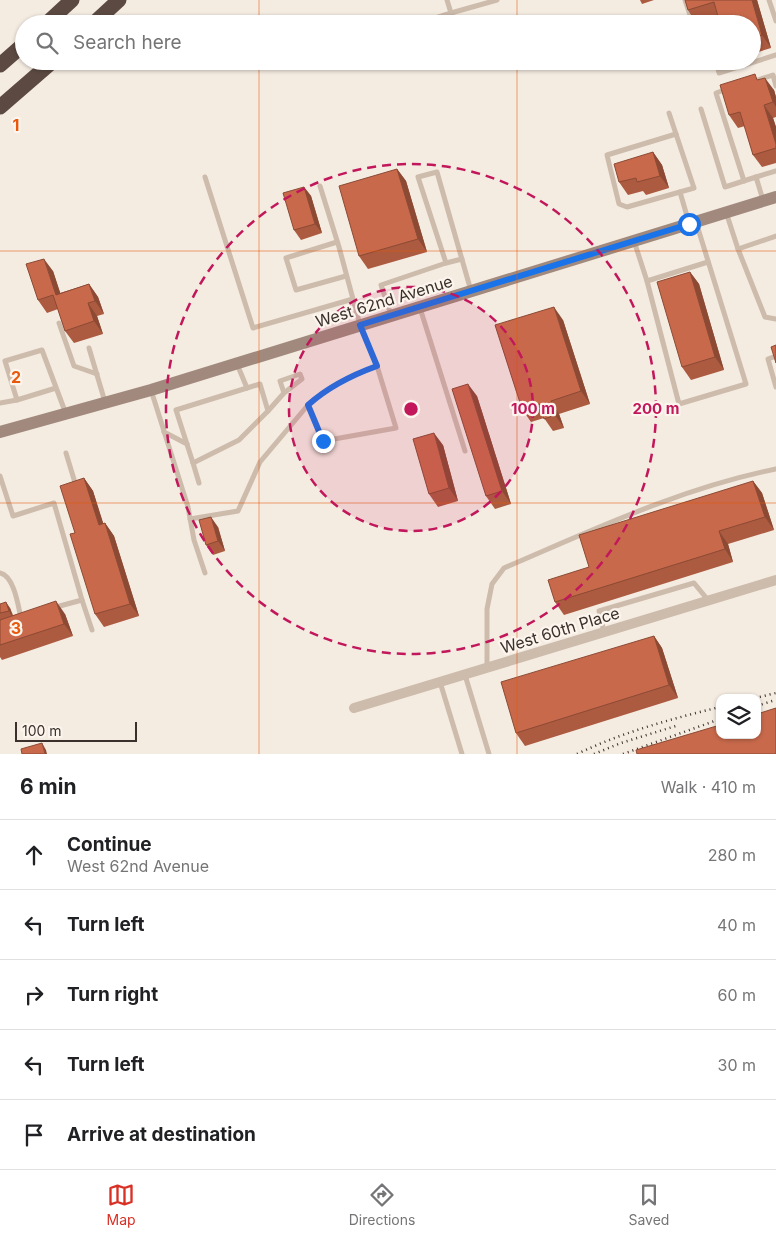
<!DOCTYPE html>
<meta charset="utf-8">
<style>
:root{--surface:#fff;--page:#f6f6f6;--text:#202124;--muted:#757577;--line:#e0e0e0;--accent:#d93025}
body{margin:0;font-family:Inter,sans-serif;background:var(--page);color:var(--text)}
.controls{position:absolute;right:15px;bottom:15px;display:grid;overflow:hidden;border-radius:10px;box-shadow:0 1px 4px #0004}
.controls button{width:45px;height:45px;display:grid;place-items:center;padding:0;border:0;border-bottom:1px solid var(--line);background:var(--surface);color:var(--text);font:25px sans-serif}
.scale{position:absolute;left:15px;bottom:12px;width:122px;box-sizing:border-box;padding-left:5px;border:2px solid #3b302b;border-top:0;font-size:14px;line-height:18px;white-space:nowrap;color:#3b302b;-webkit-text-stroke:4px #fbf5ee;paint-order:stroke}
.stop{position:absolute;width:15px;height:15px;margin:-11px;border:4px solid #1a73e8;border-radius:50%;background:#fff}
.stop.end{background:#1a73e8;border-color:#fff;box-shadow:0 1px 5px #0008}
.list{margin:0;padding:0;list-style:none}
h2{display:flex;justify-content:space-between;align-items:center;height:65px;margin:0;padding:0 20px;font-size:21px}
h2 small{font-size:16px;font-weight:400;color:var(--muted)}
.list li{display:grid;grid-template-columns:32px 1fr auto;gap:15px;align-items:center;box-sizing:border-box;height:70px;padding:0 20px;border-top:1px solid var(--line)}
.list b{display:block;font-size:19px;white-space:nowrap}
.list p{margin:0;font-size:16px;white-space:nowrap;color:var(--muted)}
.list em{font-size:16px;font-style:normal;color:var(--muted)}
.icon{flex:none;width:28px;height:28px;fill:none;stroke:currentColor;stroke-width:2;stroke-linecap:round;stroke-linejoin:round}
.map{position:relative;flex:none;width:776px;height:754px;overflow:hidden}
.search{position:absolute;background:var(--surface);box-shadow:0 1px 4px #0004;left:15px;right:15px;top:15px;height:55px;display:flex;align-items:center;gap:12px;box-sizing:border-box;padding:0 18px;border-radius:28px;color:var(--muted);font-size:19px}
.sheet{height:415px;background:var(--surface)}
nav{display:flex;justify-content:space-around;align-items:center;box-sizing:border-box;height:70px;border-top:1px solid var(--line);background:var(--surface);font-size:14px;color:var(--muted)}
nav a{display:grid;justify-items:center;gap:2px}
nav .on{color:var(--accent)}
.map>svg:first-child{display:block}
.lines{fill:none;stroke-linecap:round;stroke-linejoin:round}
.lane{stroke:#cdbbac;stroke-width:5}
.street{stroke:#cdbbac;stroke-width:10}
.secondary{stroke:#a18a7d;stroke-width:12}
.highway{stroke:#5c4a42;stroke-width:15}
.rail{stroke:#3b302b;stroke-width:2.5;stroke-dasharray:1 4;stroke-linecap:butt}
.wall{fill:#ac5a40}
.shaded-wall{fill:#8c4a34}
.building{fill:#c8694b;stroke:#8c4a34}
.route{stroke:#1a73e8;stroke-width:6}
.grid{fill:none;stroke:#e8590c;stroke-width:1;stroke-opacity:0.55}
.ring{fill:none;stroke:#c2185b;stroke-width:2.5;stroke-dasharray:9 6}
.labels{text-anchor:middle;stroke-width:4.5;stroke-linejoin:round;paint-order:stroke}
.street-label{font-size:16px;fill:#3b302b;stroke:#fbf5ee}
.grid-label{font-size:16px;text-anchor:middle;font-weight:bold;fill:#e8590c;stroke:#fbf5ee;stroke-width:4.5;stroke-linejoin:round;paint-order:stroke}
.centre{fill:#c2185b;stroke:#fbf5ee;stroke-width:2.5}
.ring-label{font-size:15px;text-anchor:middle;font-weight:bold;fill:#c2185b;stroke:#fbf5ee;stroke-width:4.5;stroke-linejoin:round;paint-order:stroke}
</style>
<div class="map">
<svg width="776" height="754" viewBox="0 0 776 754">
<rect width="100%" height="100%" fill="#f4ebe1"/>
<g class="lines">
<g class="lane">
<polyline points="685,0 693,24"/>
<polyline points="769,0 776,21"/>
<polyline points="451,13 497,0"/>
<polyline points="426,21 451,13 447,0"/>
<polyline points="716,61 719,73 776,55"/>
<polyline points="752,82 773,75 776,86"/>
<polyline points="727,89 716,93 744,181"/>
<polyline points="701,109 725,187 756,177 763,200"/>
<polyline points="669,113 694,188 680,192 689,223"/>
<polyline points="676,134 607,155 619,204 627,207 680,192"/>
<polyline points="205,177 253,328 353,299"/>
<polyline points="756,177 776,171"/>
<path d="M320,186L339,247L360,325L377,366C352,375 328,387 308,405L323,441L396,428L377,366"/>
<polyline points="726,212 738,249 765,317 776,319"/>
<polyline points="634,241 647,281 679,404 746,384 696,222"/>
<polyline points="337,242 286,258 296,290 346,276"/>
<polyline points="738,249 776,236"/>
<polyline points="446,263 462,259"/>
<polyline points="647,281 708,262"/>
<polyline points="420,308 465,451"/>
<polyline points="391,315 381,285 446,263 418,177 437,172 471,291"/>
<polyline points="59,323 74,366 97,374"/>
<polyline points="89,348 105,402"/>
<polyline points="776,356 768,359 776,387"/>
<polyline points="237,364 247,388 260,384 268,411 284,393 302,379 300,374 280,381 284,393"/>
<polyline points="56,388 17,400 5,361 42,350 66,414"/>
<polyline points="247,388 176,410 193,463 239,440 268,411"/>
<polyline points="151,390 188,507 194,540 205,573"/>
<polyline points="0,403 17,400"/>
<polyline points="164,432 187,444"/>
<polyline points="66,453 76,486"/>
<polyline points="193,463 199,483"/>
<polyline points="0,476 13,516 54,503 82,600 56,607"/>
<polyline points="190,519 238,511 260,462 308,405"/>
<path d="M0,573C14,576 18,605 21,618"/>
<polyline points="82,600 92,630"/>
<polyline points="604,632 599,611 694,583 708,600"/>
<path d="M487,667V609L492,584L504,568C593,530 681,488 776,469"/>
<polyline points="465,675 489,754"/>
<polyline points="440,682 462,754"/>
</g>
<polyline class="street" points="354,708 776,580"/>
<polyline class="secondary" points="0,432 151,390 776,197"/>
<g class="highway">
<polyline points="46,24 72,0"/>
<polyline points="93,24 119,0"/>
<polyline points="0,65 24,44"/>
<polyline points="0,107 53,61"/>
</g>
<g class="rail">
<polyline points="755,698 776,693"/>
<polyline points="757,706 775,700"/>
<path d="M577,754C623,732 671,719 720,707"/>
<polyline points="594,754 621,743 679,725"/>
<polyline points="623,754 720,719"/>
</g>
</g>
<g class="wall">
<polygon points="640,0 654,0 642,4"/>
<polygon points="685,0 757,0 771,48 752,54 752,24 718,16 696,23 688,10"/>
<polygon points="759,80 774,90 776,97 776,117 773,118 776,127 776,163 762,167 753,155 745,126 738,128 729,115"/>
<polygon points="653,152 662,165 669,188 646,195 643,191 628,195 619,182"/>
<polygon points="397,169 406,181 427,252 368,269 359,256"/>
<polygon points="304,187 311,196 322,233 301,240 294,230"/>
<polygon points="53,271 60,293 89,284 98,297 104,314 97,316 103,334 74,343 65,331 58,309 47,313 38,300"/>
<polygon points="690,272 699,284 724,370 691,380 682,367"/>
<polygon points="563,320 590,404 559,414 564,428 553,431 544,418 531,422 522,409"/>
<polygon points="477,396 511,504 495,509 486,496"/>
<polygon points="443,445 458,501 438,507 429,494"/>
<polygon points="84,478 93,491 103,524 105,523 114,536 139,616 104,627 95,614 75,533"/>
<polygon points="753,481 762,493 774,530 728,544 733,562 564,615 555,602 589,567"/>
<polygon points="218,527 225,551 213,555 206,545"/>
<polygon points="0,604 10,608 13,615 65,614 73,636 2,660 0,657"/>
<polygon points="654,636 662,648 678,698 525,746 516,733"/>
</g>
<g class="shaded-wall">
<polygon points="752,0 757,0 771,48 762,35"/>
<polygon points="765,78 774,90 776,97 776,107 773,102"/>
<polygon points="764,105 773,118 776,127 776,144"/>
<polygon points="653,152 662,165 669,188 660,176"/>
<polygon points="397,169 406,181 427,252 418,239"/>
<polygon points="304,187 311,196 322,233 315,224"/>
<polygon points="44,259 53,271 65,307 56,295"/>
<polygon points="690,272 699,284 724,370 715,357"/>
<polygon points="89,284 98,297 104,314 95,301"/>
<polygon points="88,303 97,316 103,334 94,321"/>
<polygon points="554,307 563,320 590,404 581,391"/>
<polygon points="468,384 477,396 511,504 502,491"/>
<polygon points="551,401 559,414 564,428 555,415"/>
<polygon points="434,433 443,445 458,501 449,488"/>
<polygon points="84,478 93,491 108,538 99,525"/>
<polygon points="753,481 762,493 774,530 765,517"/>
<polygon points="211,517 218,527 225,551 218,541"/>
<polygon points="105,523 114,536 139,616 130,604"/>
<polygon points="719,531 728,544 733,562 725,549"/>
<polygon points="56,601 65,614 73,636 64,624"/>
<polygon points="6,602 10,608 13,618 9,611"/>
<polygon points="654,636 662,648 678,698 669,685"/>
<polygon points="42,743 46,750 47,754 45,754"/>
</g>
<g class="building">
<polygon points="685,0 752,0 762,35 752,38 752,24 720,24 714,2 688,10"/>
<polygon points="755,74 757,80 765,78 773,102 764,105 776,144 776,148 753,155 740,112 729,115 720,85"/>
<polygon points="653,152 660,176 637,182 636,178 619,182 614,164"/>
<polygon points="397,169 418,239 359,256 339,186"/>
<polygon points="304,187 315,224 294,230 283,193"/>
<polygon points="44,259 56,295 89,284 95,301 88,303 94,321 65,331 53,295 38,300 26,264"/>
<polygon points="690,272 715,357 682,367 657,282"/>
<polygon points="554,307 581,391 551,401 555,415 544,419 540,404 522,409 495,325"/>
<polygon points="776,345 776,363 771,347"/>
<polygon points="468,384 502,491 486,496 452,389"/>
<polygon points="434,433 449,488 429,494 413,439"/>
<polygon points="84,478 99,525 105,523 130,604 95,614 70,534 75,533 60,486"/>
<polygon points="753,481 765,517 719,531 725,549 555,602 548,580 589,567 579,535"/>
<polygon points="211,517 218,541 206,545 199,520"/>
<polygon points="56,601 64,624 0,645 0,620"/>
<polygon points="6,602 9,611 0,613 0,604"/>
<polygon points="654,636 669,685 516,733 501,682"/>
<polygon points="776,708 776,754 637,754 636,750 720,725 720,735 757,735 757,714"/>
<polygon points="42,743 45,754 22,754 21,749"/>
</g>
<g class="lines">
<path class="route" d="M323,441L308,405C328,387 352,375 377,366L360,325L689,224"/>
</g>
<path class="grid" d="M259,0V24M517,0V24M259,61V754M517,61V754M0,251H776M0,503H776"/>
<circle cx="411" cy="409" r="122" fill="#c2185b" fill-opacity=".12"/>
<g class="ring">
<circle cx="411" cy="409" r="122"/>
<circle cx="411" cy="409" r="245"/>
</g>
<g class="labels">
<g class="street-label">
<text transform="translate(384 301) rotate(-17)" y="6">West 62nd Avenue</text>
<text transform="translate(560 630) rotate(-17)" y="6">West 60th Place</text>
</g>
</g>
<g class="grid-label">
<text x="16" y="131">1</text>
<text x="16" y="383">2</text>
<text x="16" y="634">3</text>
</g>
<circle cx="411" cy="409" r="8" class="centre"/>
<g class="ring-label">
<text x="533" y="414">100 m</text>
<text x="656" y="414">200 m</text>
</g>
</svg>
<div class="controls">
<button><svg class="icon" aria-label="layers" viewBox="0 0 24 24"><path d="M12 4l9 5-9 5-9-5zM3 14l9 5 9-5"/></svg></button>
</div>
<div class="scale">100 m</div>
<div class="stop" style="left:689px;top:224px"></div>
<div class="stop end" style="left:323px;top:441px"></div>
<div class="search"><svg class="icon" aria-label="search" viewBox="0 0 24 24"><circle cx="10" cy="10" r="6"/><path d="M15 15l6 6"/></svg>Search here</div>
</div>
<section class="sheet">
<h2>6 min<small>Walk · 410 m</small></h2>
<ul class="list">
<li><svg class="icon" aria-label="ahead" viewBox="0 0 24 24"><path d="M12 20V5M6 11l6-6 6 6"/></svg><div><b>Continue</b><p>West 62nd Avenue</p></div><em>280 m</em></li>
<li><svg class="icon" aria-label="left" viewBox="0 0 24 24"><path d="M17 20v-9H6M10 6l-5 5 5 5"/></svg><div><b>Turn left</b></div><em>40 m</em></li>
<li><svg class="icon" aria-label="right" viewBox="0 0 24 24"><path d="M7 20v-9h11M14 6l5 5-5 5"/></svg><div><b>Turn right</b></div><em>60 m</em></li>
<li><svg class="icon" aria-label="left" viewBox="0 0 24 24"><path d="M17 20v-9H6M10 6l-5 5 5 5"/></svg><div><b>Turn left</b></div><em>30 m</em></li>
<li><svg class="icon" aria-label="arrive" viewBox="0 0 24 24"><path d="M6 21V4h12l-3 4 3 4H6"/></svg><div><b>Arrive at destination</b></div></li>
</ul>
</section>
<nav>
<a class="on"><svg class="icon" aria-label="map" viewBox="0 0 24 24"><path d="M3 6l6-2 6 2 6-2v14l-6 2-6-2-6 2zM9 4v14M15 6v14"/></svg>Map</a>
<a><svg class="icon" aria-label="directions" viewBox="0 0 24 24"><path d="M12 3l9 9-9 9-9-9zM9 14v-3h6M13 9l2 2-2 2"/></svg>Directions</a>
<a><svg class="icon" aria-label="saved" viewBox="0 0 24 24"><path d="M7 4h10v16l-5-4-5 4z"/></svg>Saved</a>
</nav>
